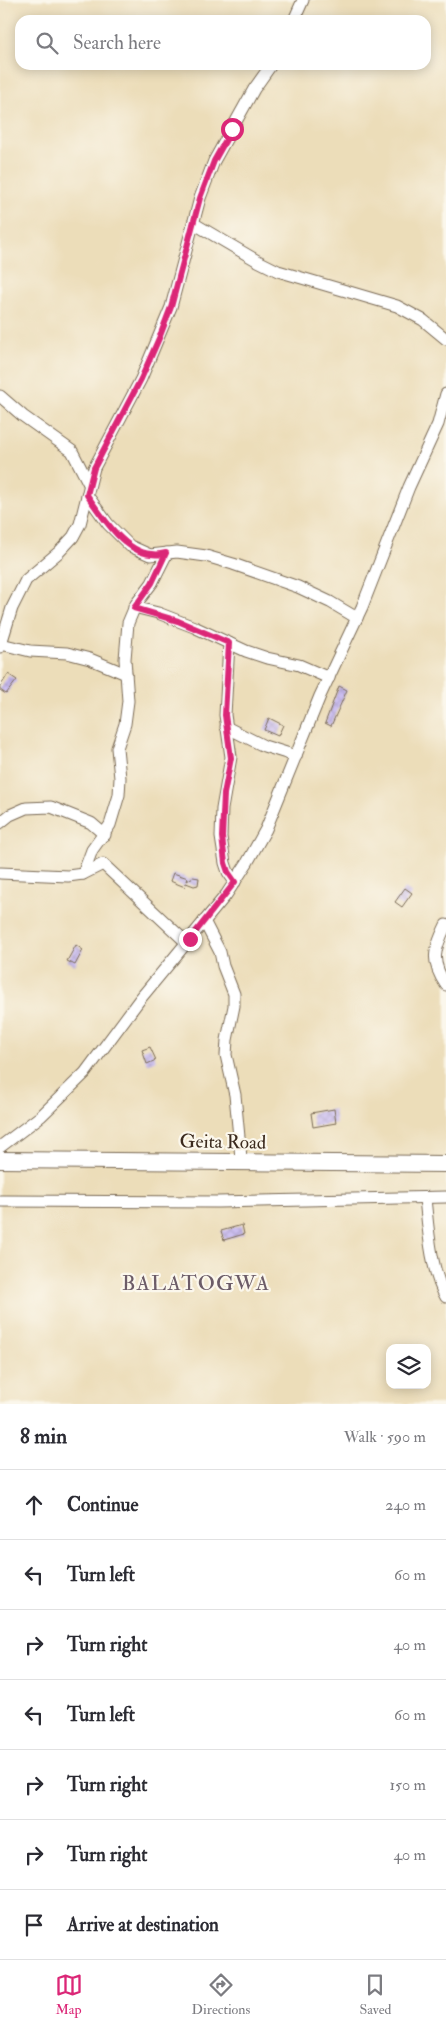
<!DOCTYPE html>
<meta charset="utf-8">
<style>
:root{--surface:#fff;--page:#f2f2f3;--text:#2b2b33;--muted:#7c7c81;--line:#e1e1e2;--accent:#db2777}
body{margin:0;font-family:"IM FELL Double Pica",serif;background:var(--page);color:var(--text)}
.controls{position:absolute;right:15px;bottom:15px;display:grid;overflow:hidden;border-radius:10px;box-shadow:0 2px 12px #0003}
.controls button{width:45px;height:45px;display:grid;place-items:center;padding:0;border:0;border-bottom:1px solid var(--line);background:var(--surface);color:var(--text);font:25px sans-serif}
.stop{position:absolute;width:15px;height:15px;margin:-11px;border:4px solid #db2777;border-radius:50%;background:#fff}
.stop.end{background:#db2777;border-color:#fff;box-shadow:0 1px 5px #0008}
.list{margin:0;padding:0;list-style:none}
h2{display:flex;justify-content:space-between;align-items:center;height:65px;margin:0;padding:0 20px;font-size:21px}
h2 small{font-size:16px;font-weight:400;color:var(--muted)}
.list li{display:grid;grid-template-columns:32px 1fr auto;gap:15px;align-items:center;box-sizing:border-box;height:70px;padding:0 20px;border-top:1px solid var(--line)}
.list b{display:block;font-size:19px;white-space:nowrap}
.list em{font-size:16px;font-style:normal;color:var(--muted)}
.icon{flex:none;width:28px;height:28px;fill:none;stroke:currentColor;stroke-width:2;stroke-linecap:round;stroke-linejoin:round}
.map{position:relative;flex:none;width:446px;height:1404px;overflow:hidden}
.search{position:absolute;background:var(--surface);box-shadow:0 2px 12px #0003;left:15px;right:15px;top:15px;height:55px;display:flex;align-items:center;gap:12px;box-sizing:border-box;padding:0 18px;border-radius:15px;color:var(--muted);font-size:19px}
.sheet{height:555px;background:var(--surface)}
nav{display:flex;justify-content:space-around;align-items:center;box-sizing:border-box;height:70px;border-top:1px solid var(--line);background:var(--surface);font-size:14px;color:var(--muted)}
nav a{display:grid;justify-items:center;gap:2px}
nav .on{color:var(--accent)}
.map>svg:first-child{display:block}
.building{fill:url(#building-cross-hatch)}
.lines{fill:none;stroke-linecap:round;stroke-linejoin:round}
.minor-casing{stroke:#796954;stroke-width:13}
.highway-casing{stroke:#796954;stroke-width:18}
.minor{stroke:#fff;stroke-width:11}
.highway{stroke:#fff;stroke-width:16}
.route{stroke:#db2777;stroke-width:6}
.labels{text-anchor:middle;stroke-width:4.5;stroke-linejoin:round;paint-order:stroke}
.street-label{font-size:19px;fill:#3b2a1e;stroke:#fbf7ec}
.quarter-label{font-size:21px;letter-spacing:1px;fill:#6c5c68;stroke:#fbf7ec}
</style>
<div class="map">
<svg width="446" height="1404" viewBox="0 0 446 1404">
<defs>
<pattern id="building-cross-hatch" width="8" height="8" patternUnits="userSpaceOnUse" patternTransform="scale(1.25)"><rect width="8" height="8" fill="#c8baf0"/><path d="M0 0l8 8M0 8l8-8" fill="none" stroke="#ada0cd"/></pattern>
</defs>
<rect width="100%" height="100%" fill="#fbf7ec"/>
<filter id="ink" filterUnits="userSpaceOnUse"><feTurbulence type="fractalNoise" baseFrequency=".02" numOctaves="2"/><feDisplacementMap in="SourceGraphic" scale="10" xChannelSelector="R" yChannelSelector="G"/><feConvolveMatrix kernelMatrix="1 2 1 2 8 2 1 2 1" color-interpolation-filters="sRGB"/></filter>
<filter id="wash" filterUnits="userSpaceOnUse"><feTurbulence type="fractalNoise" baseFrequency=".0096" numOctaves="4" result="noise"/><feDisplacementMap in="SourceGraphic" scale="20" xChannelSelector="R" yChannelSelector="G"/><feGaussianBlur stdDeviation="1.12" result="paint"/><feColorMatrix in="noise" values="0 0 0 0 0 0 0 0 0 0 0 0 0 0 0 0 0 1.4 0 .05"/><feComposite in="paint" operator="in"/></filter>
<g filter="url(#wash)">
<rect width="100%" height="100%" fill="#ecddb9"/>
<g id="blocks">
<g class="building">
<polygon points="8,674 17,680 6,694 0,690 0,687"/>
<polygon points="339,686 347,690 331,726 325,723"/>
<polygon points="269,718 283,725 278,736 264,730"/>
<polygon points="173,873 188,878 187,881 193,877 199,878 198,885 194,886 186,883 185,887 170,881"/>
<polygon points="405,888 412,893 402,907 395,902"/>
<polygon points="76,945 83,950 75,965 67,961"/>
<polygon points="150,1047 156,1060 147,1064 142,1050"/>
<polygon points="334,1109 336,1123 313,1127 311,1113"/>
<polygon points="242,1225 244,1234 224,1240 221,1231"/>
</g>
</g>
</g>
<g filter="url(#ink)">
<use href="#blocks" fill-opacity="0" stroke="#796954" stroke-width="1"/>
<g class="lines">
<defs>
<g id="minor">
<polyline points="294,20 303,0"/>
<polyline points="193,223 256,260 278,271 397,306 423,320 446,339"/>
<polyline points="0,396 23,416 72,451 89,484"/>
<polyline points="87,495 108,524 130,546 150,555 177,552 206,556 233,564 298,587 330,602 357,618"/>
<polyline points="134,607 158,613 194,627 246,651 267,658 299,665 329,678"/>
<polyline points="229,643 225,715 231,757 222,809 221,837 225,863 228,872 235,882"/>
<polyline points="1,644 30,651 67,653 90,659 126,674"/>
<polyline points="0,647 12,608 26,580 59,552 73,537 80,524 94,468 141,379 171,307 200,198 214,161 254,89 271,65"/>
<polyline points="226,727 264,746 296,756"/>
<polyline points="0,823 10,815 26,808 51,807 91,823 105,835"/>
<polyline points="0,873 68,876 83,874 103,864 186,942"/>
<polyline points="83,874 92,850 110,825 119,795 120,778 117,748 125,724 128,701 125,659 128,623 136,604 152,583 167,553"/>
<polyline points="204,921 220,952 223,966 234,994 234,1006 227,1040 226,1055 235,1095 241,1158 237,1161"/>
<path d="M446,925C434,950 430,961 446,985"/>
<polyline points="0,1147 41,1116 85,1073 140,999 226,895 247,863 266,829 320,696 362,607 409,487 438,424 446,394"/>
<path d="M425,1198C428,1227 431,1273 446,1297"/>
<polyline points="0,1201 218,1202 446,1197"/>
</g>
<polyline id="highway" points="0,1160 446,1164"/>
</defs>
<use href="#minor" class="minor-casing"/>
<use href="#highway" class="highway-casing"/>
<use href="#minor" class="minor"/>
<use href="#highway" class="highway"/>
</g>
</g>
<g class="lines" filter="url(#ink)">
<path class="route" d="M190,939L235,882L228,872L225,863L222,837L224,794L231,758L225,715L229,643L178,621L134,608L152,583L166,553C162,554 156,555 151,554C124,552 101,515 87,495L94,468L141,379L160,336L171,307L200,198L214,161L232,129"/>
</g>
<g class="labels">
<g class="street-label">
<text transform="translate(223 1141) rotate(1)" y="7">Geita Road</text>
</g>
<g class="quarter-label">
<text x="196" y="1290">BALATOGWA</text>
</g>
</g>
</svg>
<div class="controls">
<button><svg class="icon" aria-label="layers" viewBox="0 0 24 24"><path d="M12 4l9 5-9 5-9-5zM3 14l9 5 9-5"/></svg></button>
</div>
<div class="stop" style="left:232px;top:129px"></div>
<div class="stop end" style="left:190px;top:939px"></div>
<div class="search"><svg class="icon" aria-label="search" viewBox="0 0 24 24"><circle cx="10" cy="10" r="6"/><path d="M15 15l6 6"/></svg>Search here</div>
</div>
<section class="sheet">
<h2>8 min<small>Walk · 590 m</small></h2>
<ul class="list">
<li><svg class="icon" aria-label="ahead" viewBox="0 0 24 24"><path d="M12 20V5M6 11l6-6 6 6"/></svg><div><b>Continue</b></div><em>240 m</em></li>
<li><svg class="icon" aria-label="left" viewBox="0 0 24 24"><path d="M17 20v-9H6M10 6l-5 5 5 5"/></svg><div><b>Turn left</b></div><em>60 m</em></li>
<li><svg class="icon" aria-label="right" viewBox="0 0 24 24"><path d="M7 20v-9h11M14 6l5 5-5 5"/></svg><div><b>Turn right</b></div><em>40 m</em></li>
<li><svg class="icon" aria-label="left" viewBox="0 0 24 24"><path d="M17 20v-9H6M10 6l-5 5 5 5"/></svg><div><b>Turn left</b></div><em>60 m</em></li>
<li><svg class="icon" aria-label="right" viewBox="0 0 24 24"><path d="M7 20v-9h11M14 6l5 5-5 5"/></svg><div><b>Turn right</b></div><em>150 m</em></li>
<li><svg class="icon" aria-label="right" viewBox="0 0 24 24"><path d="M7 20v-9h11M14 6l5 5-5 5"/></svg><div><b>Turn right</b></div><em>40 m</em></li>
<li><svg class="icon" aria-label="arrive" viewBox="0 0 24 24"><path d="M6 21V4h12l-3 4 3 4H6"/></svg><div><b>Arrive at destination</b></div></li>
</ul>
</section>
<nav>
<a class="on"><svg class="icon" aria-label="map" viewBox="0 0 24 24"><path d="M3 6l6-2 6 2 6-2v14l-6 2-6-2-6 2zM9 4v14M15 6v14"/></svg>Map</a>
<a><svg class="icon" aria-label="directions" viewBox="0 0 24 24"><path d="M12 3l9 9-9 9-9-9zM9 14v-3h6M13 9l2 2-2 2"/></svg>Directions</a>
<a><svg class="icon" aria-label="saved" viewBox="0 0 24 24"><path d="M7 4h10v16l-5-4-5 4z"/></svg>Saved</a>
</nav>
